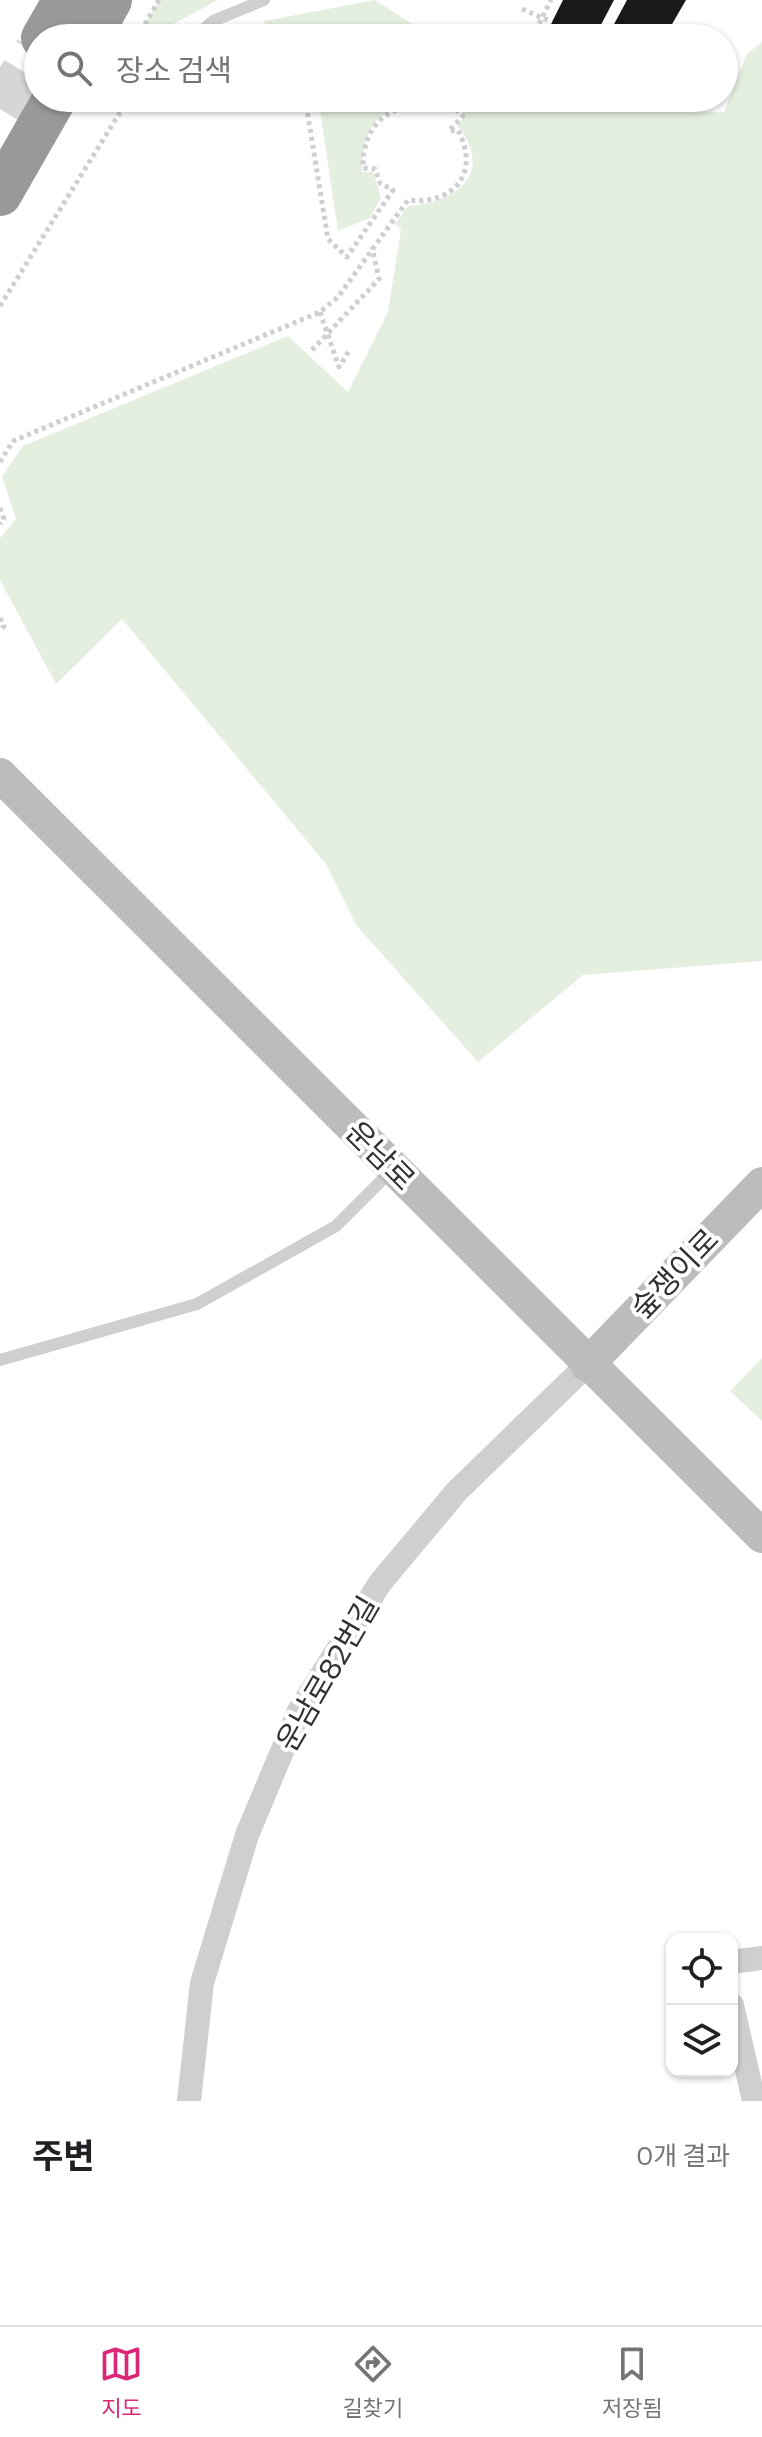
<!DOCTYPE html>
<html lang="ko">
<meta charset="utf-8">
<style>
:root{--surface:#fff;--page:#f6f6f6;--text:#202124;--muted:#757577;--line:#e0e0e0;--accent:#db2777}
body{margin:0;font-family:Commissioner,"Noto Sans KR",sans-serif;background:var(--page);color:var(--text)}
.controls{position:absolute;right:24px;bottom:24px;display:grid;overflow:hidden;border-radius:16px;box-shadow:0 2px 6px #0004}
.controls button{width:72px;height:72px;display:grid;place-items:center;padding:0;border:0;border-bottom:2px solid var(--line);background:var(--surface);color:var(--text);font:40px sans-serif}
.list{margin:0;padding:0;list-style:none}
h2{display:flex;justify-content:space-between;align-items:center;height:104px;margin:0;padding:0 32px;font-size:34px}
h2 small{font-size:26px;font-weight:400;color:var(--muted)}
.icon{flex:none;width:44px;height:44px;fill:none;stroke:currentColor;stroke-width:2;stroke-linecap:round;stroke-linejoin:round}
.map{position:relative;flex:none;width:762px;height:2101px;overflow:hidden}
.search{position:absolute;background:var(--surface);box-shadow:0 2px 6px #0004;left:24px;right:24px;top:24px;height:88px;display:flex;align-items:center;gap:20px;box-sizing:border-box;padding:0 28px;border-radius:44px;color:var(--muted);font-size:30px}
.sheet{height:224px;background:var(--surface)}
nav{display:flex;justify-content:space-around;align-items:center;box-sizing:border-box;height:112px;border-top:2px solid var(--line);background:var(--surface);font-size:22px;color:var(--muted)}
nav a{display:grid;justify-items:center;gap:4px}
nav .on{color:var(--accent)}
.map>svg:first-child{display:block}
.green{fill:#e5efe0}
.building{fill:#191919}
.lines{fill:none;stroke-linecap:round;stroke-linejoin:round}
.highway-tunnel{stroke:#d6d6d6;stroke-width:44;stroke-dasharray:44 22;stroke-linecap:butt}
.path{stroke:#cfcfcf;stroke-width:5;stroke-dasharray:4 4;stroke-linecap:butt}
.lane{stroke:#cfcfcf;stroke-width:12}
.street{stroke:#cfcfcf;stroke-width:24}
.secondary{stroke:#bcbcbc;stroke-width:34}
.highway{stroke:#999;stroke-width:44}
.labels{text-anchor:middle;stroke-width:8;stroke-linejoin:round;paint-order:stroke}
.street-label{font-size:30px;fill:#323232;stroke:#fff}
</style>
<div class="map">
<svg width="762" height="2101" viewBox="0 0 762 2101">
<rect width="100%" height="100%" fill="#fff"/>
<g class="green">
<polygon points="159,0 218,0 168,27 137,38"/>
<polygon points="375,0 434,38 270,38 264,21"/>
<path d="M762,42V961L583,975L478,1062L356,925L326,864L122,619L56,684L0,580V538L16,519L2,476L23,446L288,336L348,392L388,312L401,230L395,224L408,206C458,202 495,173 457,125L466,115L446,100L427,98L426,105C379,103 362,127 362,172H373L381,198L370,218L338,231L318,98H570L615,109L724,112L747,54Z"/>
<polygon points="762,1358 762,1421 730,1391"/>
</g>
<g class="building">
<polygon points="563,0 614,0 594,38 544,38"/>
<polygon points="627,0 686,0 664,38 629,38 612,28"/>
</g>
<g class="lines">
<polyline class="highway-tunnel" points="0,109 36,51"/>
<g class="path">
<polyline points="522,9 552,22"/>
<polyline points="137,38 159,0"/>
<polyline points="240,38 245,38"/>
<polyline points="532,38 551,0"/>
<polyline points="0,306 129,98"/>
<polyline points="320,312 339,367 349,351"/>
<polyline points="312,350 379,279 372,247"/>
<path d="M0,462L13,441L320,312L338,297L408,200C453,205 481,174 458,130L449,131L463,116L452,106L428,100V106C387,103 362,127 363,168L375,169L380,183L393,190L347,257L328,239L305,98"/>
<polyline points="0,508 4,519 0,524"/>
<polyline points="0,618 4,626 0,631"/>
</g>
<g class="lane">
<polyline points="193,38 213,21 264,0"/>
<polyline points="0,1360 197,1304 336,1226 393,1169"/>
</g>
<g class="street">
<polyline points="732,1962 762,1958"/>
<polyline points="732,2005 754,2101"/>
<polyline points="189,2101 202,1983 247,1835 299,1711 380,1583 457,1491 587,1365"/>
</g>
<g class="secondary">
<polyline points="0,775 762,1536"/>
<polyline points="587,1365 762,1184"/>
</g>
<g class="highway">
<polyline points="43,38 65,0"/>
<polyline points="89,38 110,0"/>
<polyline points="0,194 55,98"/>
</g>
</g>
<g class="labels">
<g class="street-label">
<text transform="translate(380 1156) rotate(45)" y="10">운남로</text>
<text transform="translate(675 1274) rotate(-46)" y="10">숲쟁이로</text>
<text transform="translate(328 1674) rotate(-60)" y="10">운남로82번길</text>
</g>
</g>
</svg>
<div class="controls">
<button><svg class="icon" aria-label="locate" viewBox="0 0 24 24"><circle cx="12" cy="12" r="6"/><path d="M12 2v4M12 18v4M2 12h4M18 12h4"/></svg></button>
<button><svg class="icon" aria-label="layers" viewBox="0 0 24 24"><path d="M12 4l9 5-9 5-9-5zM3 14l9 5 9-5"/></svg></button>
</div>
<div class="search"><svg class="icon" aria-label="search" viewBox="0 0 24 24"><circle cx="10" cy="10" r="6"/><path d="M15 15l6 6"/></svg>장소 검색</div>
</div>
<section class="sheet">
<h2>주변<small>0개 결과</small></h2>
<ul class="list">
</ul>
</section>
<nav>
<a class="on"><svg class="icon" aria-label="map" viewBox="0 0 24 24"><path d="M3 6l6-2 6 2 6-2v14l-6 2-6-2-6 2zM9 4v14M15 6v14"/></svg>지도</a>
<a><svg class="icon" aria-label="directions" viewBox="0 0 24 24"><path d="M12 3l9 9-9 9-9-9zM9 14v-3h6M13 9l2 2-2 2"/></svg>길찾기</a>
<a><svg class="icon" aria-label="saved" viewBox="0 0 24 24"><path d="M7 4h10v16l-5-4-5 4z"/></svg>저장됨</a>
</nav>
